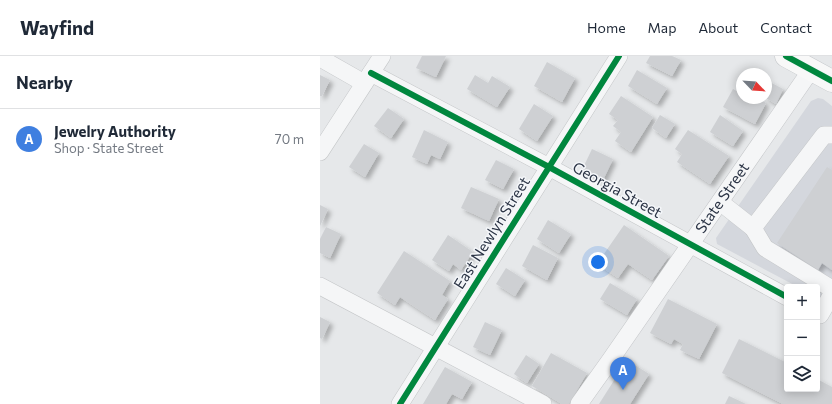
<!DOCTYPE html>
<meta charset="utf-8">
<style>
:root{--surface:#fff;--page:#f6f6f7;--text:#1f2937;--muted:#747a83;--line:#e0e1e3;--accent:#6c737f}
body{margin:0;font-family:Commissioner,sans-serif;background:var(--page);color:var(--text)}
.controls{position:absolute;right:12px;bottom:12px;display:grid;overflow:hidden;border-radius:4px;box-shadow:0 2px 10px #0003}
.controls button{width:36px;height:36px;display:grid;place-items:center;padding:0;border:0;border-bottom:1px solid var(--line);background:var(--surface);color:var(--text);font:20px sans-serif}
.compass{position:absolute;left:416px;top:12px;width:36px;height:36px;border-radius:50%;background:var(--surface);box-shadow:0 2px 10px #0003;rotate:115deg}
.you{position:absolute;left:278px;top:206px;width:14px;height:14px;margin:-10px;border:3px solid #fff;border-radius:50%;background:#1a73e8;box-shadow:0 0 0 6px #1a73e833}
.badge{display:grid;place-items:center;width:26px;height:26px;border-radius:50%;background:var(--accent);color:#fff;font-size:13px;font-weight:700}
.pin{position:absolute;translate:-50% -33px;filter:drop-shadow(0 1px 2px #0008)}
.pin::after{content:'';position:absolute;top:21px;width:14px;height:12px;background:inherit;clip-path:polygon(0 0,100% 0,50% 100%)}
.list{margin:0;padding:0;list-style:none}
h2{display:flex;justify-content:space-between;align-items:center;height:52px;margin:0;padding:0 16px;font-size:17px}
h2 small{font-size:13px;font-weight:400;color:var(--muted)}
.list li{display:grid;grid-template-columns:26px 1fr auto;gap:12px;align-items:center;box-sizing:border-box;height:60px;padding:0 16px;border-top:1px solid var(--line)}
.list b{display:block;font-size:15px;white-space:nowrap}
.list p{margin:0;font-size:13px;white-space:nowrap;color:var(--muted)}
.list em{font-size:13px;font-style:normal;color:var(--muted)}
.icon{flex:none;width:22px;height:22px;fill:none;stroke:currentColor;stroke-width:2;stroke-linecap:round;stroke-linejoin:round}
.map{position:relative;flex:none;width:512px;height:348px;overflow:hidden}
header{display:flex;align-items:center;gap:24px;box-sizing:border-box;height:56px;padding:0 20px;background:var(--surface);border-bottom:1px solid var(--line)}
header strong{font-size:19px}
nav{display:flex;gap:22px;margin-inline-start:auto;font-size:14px}
main{display:flex}
aside{flex:1;background:var(--surface)}
.map>svg:first-child{display:block}
.built{fill:#d4d7dd}
.building{fill:#ced0d3;filter:url(#shadow)}
.lines{fill:none;stroke-linecap:round;stroke-linejoin:round}
.minor-casing{stroke:#c4c6c8;stroke-width:18}
.major-casing{stroke:#c2c5c8;stroke-width:23}
.minor{stroke:#f5f6f7;stroke-width:17}
.major{stroke:#f8f8f8;stroke-width:22}
.cycleway-casing{stroke:#f4f6f9;stroke-width:8}
.cycleway{stroke:#00873e;stroke-width:6}
.labels{text-anchor:middle;stroke-width:3;stroke-linejoin:round;paint-order:stroke}
.street-label{font-size:15px;fill:#2b3445;stroke:#f4f6f9}
</style>
<header>
<strong>Wayfind</strong>
<nav><a>Home</a><a>Map</a><a>About</a><a>Contact</a></nav>
</header>
<main>
<aside>
<h2>Nearby<small></small></h2>
<ul class="list">
<li><span class="badge" style="background:#3f7fe0">A</span><div><b>Jewelry Authority</b><p>Shop · State Street</p></div><em>70 m</em></li>
</ul>
</aside>
<div class="map">
<svg width="512" height="348" viewBox="0 0 512 348">
<defs>
<filter id="shadow"><feDropShadow dx="3.5" dy="3.5" stdDeviation="2" flood-color="#0004"/></filter>
</defs>
<rect width="100%" height="100%" fill="#e6e8ea"/>
<polygon class="built" points="498,42 503,43 512,50 512,249 497,241 497,231 478,231 397,188 396,182 491,45"/>
<g class="building">
<polygon points="102,0 126,0 116,21 96,12"/>
<polygon points="330,0 352,0 361,4 352,20 326,7"/>
<polygon points="227,6 255,22 242,46 214,30"/>
<polygon points="317,14 347,32 337,48 308,30"/>
<polygon points="0,19 10,24 2,40 0,40"/>
<polygon points="155,19 168,27 172,20 190,31 177,51 147,33"/>
<polygon points="446,24 463,33 456,48 446,42"/>
<polygon points="413,33 422,38 422,42 437,42 446,47 435,68 403,51"/>
<polygon points="301,40 333,61 311,96 295,85 301,76 293,70 298,64 289,58"/>
<polygon points="214,48 233,60 217,85 199,73"/>
<polygon points="68,52 84,63 71,82 54,70"/>
<polygon points="340,59 355,68 346,82 332,72"/>
<polygon points="400,59 423,75 413,90 390,76"/>
<polygon points="104,74 128,86 120,103 111,99 107,108 92,101"/>
<polygon points="368,74 409,100 390,128 357,106 362,98 355,93"/>
<polygon points="44,88 59,97 45,121 29,111"/>
<polygon points="272,93 293,103 283,124 262,114"/>
<polygon points="176,104 194,113 183,133 165,124"/>
<polygon points="507,111 512,114 512,214 502,207 498,214 457,187"/>
<polygon points="151,131 179,143 169,165 141,152"/>
<polygon points="0,149 8,153 0,170"/>
<polygon points="228,164 251,178 239,197 217,183"/>
<polygon points="304,169 349,200 332,224 308,208 298,222 277,208"/>
<polygon points="6,171 21,178 10,202 0,197 0,183"/>
<polygon points="128,179 153,196 141,214 133,208 129,215 112,204"/>
<polygon points="213,189 238,202 227,224 202,210"/>
<polygon points="84,195 130,225 122,239 128,243 115,264 80,241 75,249 57,237"/>
<polygon points="186,212 205,224 195,240 176,228"/>
<polygon points="290,227 317,243 307,259 280,243"/>
<polygon points="348,243 397,268 379,303 360,294 363,288 354,283 351,288 330,277"/>
<polygon points="0,261 10,266 2,283 0,282"/>
<polygon points="165,266 182,274 170,299 153,291"/>
<polygon points="419,283 467,307 467,333 497,333 497,323 512,331 512,348 463,348 402,317"/>
<polygon points="231,297 267,317 249,348 242,348 212,330"/>
<polygon points="206,299 219,308 207,327 194,318"/>
<polygon points="307,304 329,318 310,348 279,348"/>
<polygon points="125,311 152,326 142,343 132,338 126,348 103,348"/>
<polygon points="409,340 426,348 405,348"/>
</g>
<g class="lines">
<defs>
<g id="minor">
<polyline points="0,2 44,27"/>
<polyline points="51,17 229,111 467,241"/>
<polyline points="0,96 62,0"/>
<polyline points="400,146 433,172 504,79 512,79"/>
<polyline points="433,172 445,192 512,233"/>
<polyline points="0,230 223,348"/>
<polyline points="500,259 512,238"/>
<polyline points="80,348 299,0"/>
<path id="s1" d="M259,348L291,303L491,14"/>
</g>
<polyline id="major" points="466,0 512,25"/>
</defs>
<use href="#minor" class="minor-casing"/>
<use href="#major" class="major-casing"/>
<use href="#minor" class="minor"/>
<use href="#major" class="major"/>
<defs>
<g id="cycleway">
<polyline points="466,0 512,25"/>
<polyline points="51,17 229,111 467,241"/>
<polyline points="80,348 299,0"/>
</g>
</defs>
<use href="#cycleway" class="cycleway-casing"/>
<use href="#cycleway" class="cycleway"/>
</g>
<g class="labels">
<g class="street-label">
<text transform="translate(297 134) rotate(29)" y="5">Georgia Street</text>
<text dy="5" stroke="none"><textPath href="#s1" startOffset="251">State Street</textPath></text>
<text transform="translate(172 177) rotate(-58)" y="5">East Newlyn Street</text>
</g>
</g>
</svg>
<div class="controls">
<button>+</button>
<button>−</button>
<button><svg class="icon" aria-label="layers" viewBox="0 0 24 24"><path d="M12 4l9 5-9 5-9-5zM3 14l9 5 9-5"/></svg></button>
</div>
<svg class="compass" viewBox="-18 -18 36 36"><path d="M0-13l5 13h-10z" fill="#e53935"/><path d="M0 13l5-13h-10z" fill="#747a83"/></svg>
<div class="you"></div>
<div class="pin badge" style="left:303px;top:334px;background:#3f7fe0">A</div>
</div>
</main>
